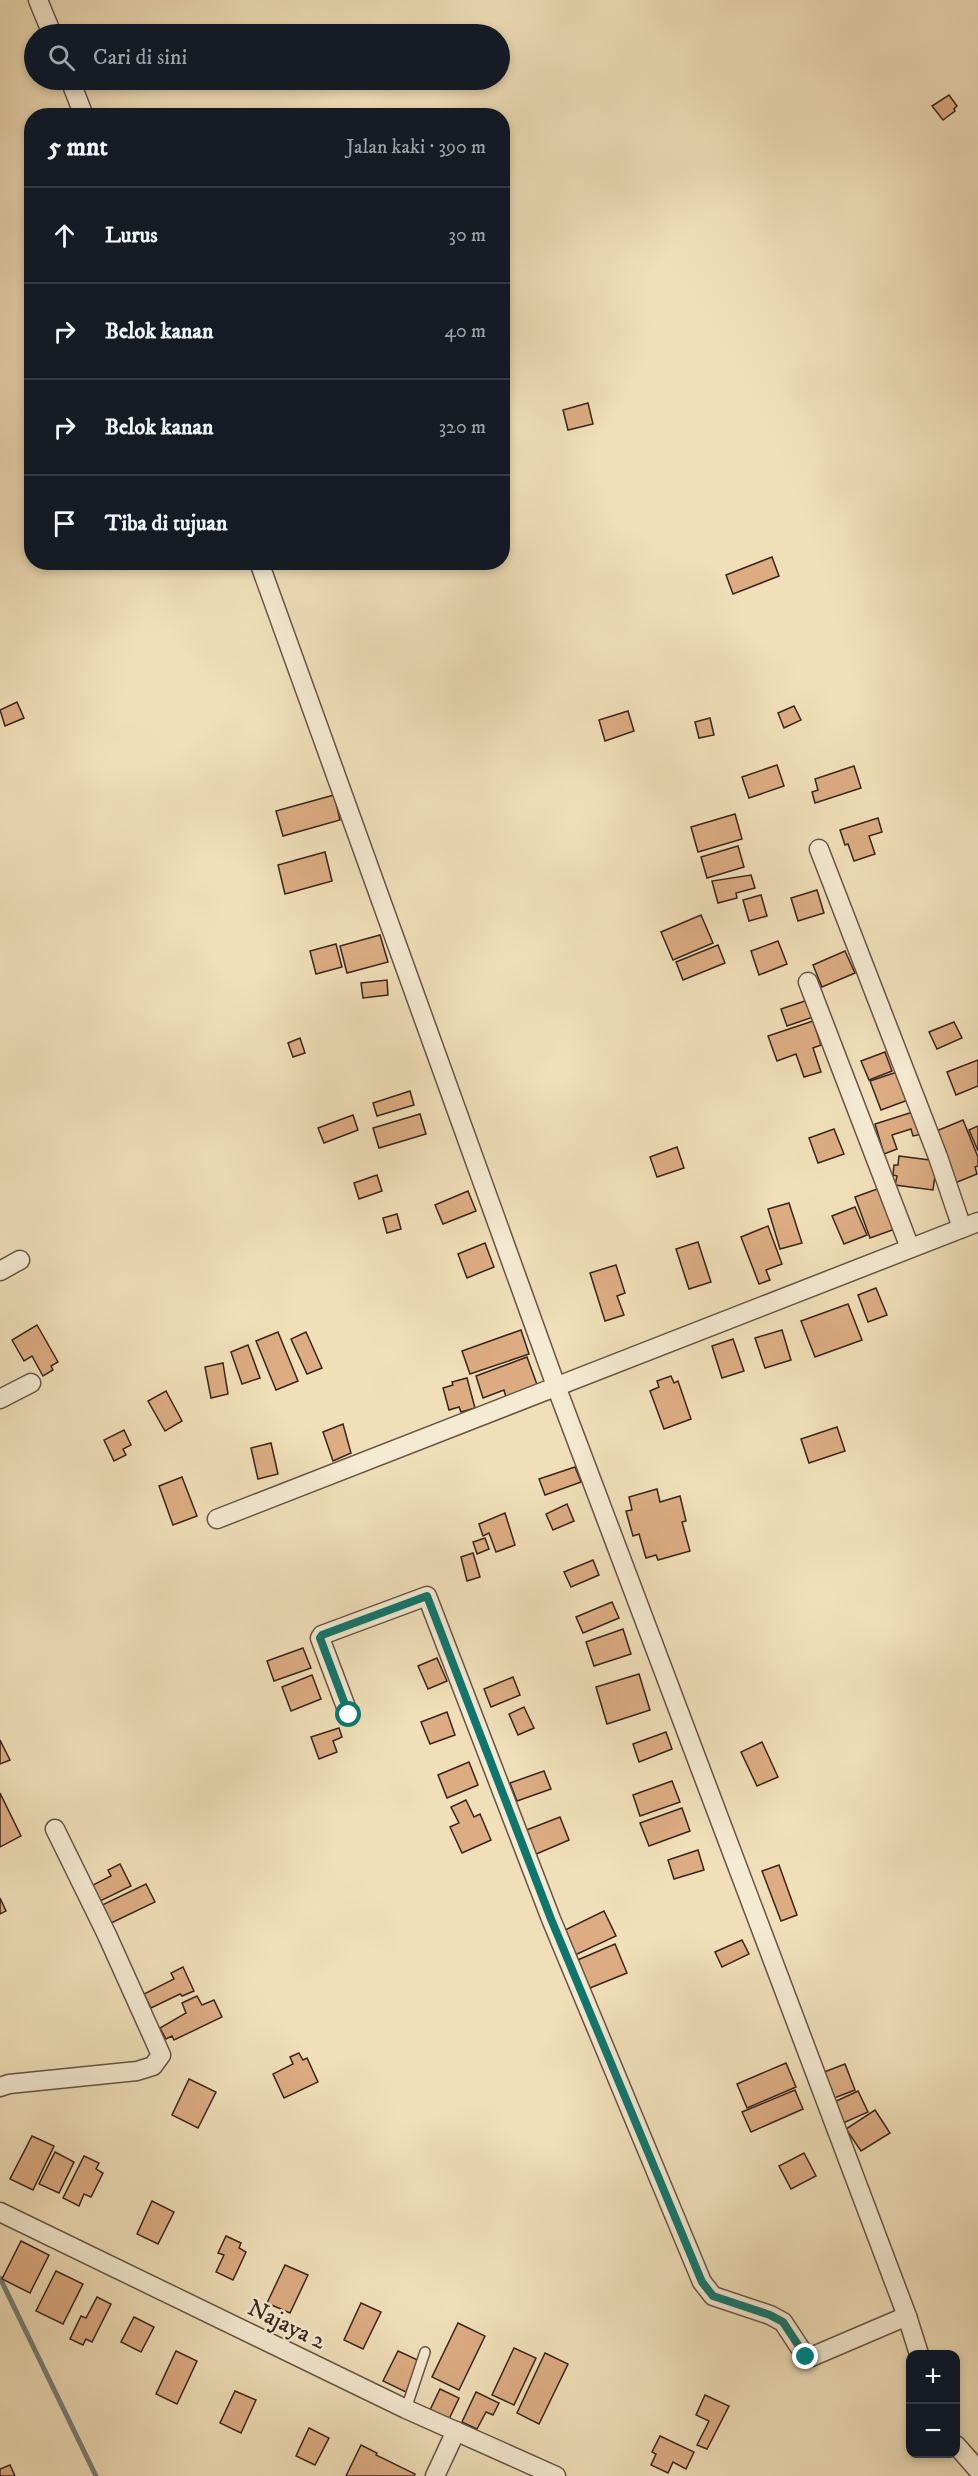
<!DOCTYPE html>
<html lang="id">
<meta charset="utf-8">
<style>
:root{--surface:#171b24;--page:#242831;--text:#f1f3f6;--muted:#9ea1a6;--line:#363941}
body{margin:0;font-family:"IM FELL DW Pica",serif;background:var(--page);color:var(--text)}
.controls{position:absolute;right:18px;bottom:18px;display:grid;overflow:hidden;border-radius:12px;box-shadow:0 3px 9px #0003}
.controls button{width:54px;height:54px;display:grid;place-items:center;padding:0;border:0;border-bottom:2px solid var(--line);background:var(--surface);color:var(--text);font:30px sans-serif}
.stop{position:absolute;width:18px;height:18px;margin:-14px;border:4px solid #0f766e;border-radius:50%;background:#fff}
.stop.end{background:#0f766e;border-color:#fff;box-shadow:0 2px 6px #0008}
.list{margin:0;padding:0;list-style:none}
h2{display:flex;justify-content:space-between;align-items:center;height:78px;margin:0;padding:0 24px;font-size:26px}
h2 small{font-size:20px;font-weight:400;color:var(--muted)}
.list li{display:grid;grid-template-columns:39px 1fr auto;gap:18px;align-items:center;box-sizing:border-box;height:96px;padding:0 24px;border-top:2px solid var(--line)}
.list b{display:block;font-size:22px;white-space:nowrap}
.list em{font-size:20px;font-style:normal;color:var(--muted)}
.icon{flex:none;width:33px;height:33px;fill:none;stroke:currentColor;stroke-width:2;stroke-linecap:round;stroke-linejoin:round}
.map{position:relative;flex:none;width:978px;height:2476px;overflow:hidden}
.search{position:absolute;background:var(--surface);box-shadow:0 3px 9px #0003;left:24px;top:24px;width:486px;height:66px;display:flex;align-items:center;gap:15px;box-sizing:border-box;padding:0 21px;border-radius:33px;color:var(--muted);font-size:22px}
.panel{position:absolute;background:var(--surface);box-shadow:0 3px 9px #0003;left:24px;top:108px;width:486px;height:462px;border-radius:24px}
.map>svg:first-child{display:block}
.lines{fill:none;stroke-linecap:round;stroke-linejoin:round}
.stream{stroke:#757f79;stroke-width:5}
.building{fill:#ddac83;stroke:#39251d;stroke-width:1.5}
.service-casing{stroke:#675444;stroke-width:12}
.minor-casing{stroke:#675444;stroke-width:21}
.service{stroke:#f5ead2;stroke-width:9}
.minor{stroke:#f5ead2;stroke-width:18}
.route{stroke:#0f766e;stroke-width:8}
.labels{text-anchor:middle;stroke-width:5;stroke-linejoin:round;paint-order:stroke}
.street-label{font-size:24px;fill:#39251d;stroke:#f5ead2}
</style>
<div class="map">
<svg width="978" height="2476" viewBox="0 0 978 2476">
<rect width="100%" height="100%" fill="#f0dfb9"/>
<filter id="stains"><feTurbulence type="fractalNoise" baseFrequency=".00333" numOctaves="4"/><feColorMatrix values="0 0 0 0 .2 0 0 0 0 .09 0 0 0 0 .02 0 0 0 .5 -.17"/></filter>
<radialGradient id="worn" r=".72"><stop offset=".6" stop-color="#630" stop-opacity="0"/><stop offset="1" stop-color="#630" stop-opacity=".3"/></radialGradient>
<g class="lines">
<polyline class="stream" points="0,2278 96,2476"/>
</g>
<g class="building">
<polygon points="949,95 957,106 954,109 955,111 943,120 932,106"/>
<polygon points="588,403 593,424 568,430 563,410"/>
<polygon points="772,557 779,576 733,594 726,575"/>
<polygon points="17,702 24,718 5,726 0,710"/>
<polygon points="794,706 801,720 784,728 778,713"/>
<polygon points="628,711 634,731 605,741 599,720"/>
<polygon points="710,718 714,735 699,738 695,722"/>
<polygon points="777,765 784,786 749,798 742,777"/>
<polygon points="854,766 861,788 815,803 812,792 818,790 815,779"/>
<polygon points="334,795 340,820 283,836 276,811"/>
<polygon points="735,814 742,839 698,852 691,827"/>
<polygon points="878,818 882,832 869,836 875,854 854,861 848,844 845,845 840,830"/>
<polygon points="738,846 744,867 707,878 701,857"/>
<polygon points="325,852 332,881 285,894 278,865"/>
<polygon points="751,875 755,888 736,893 737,898 718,903 712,881"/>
<polygon points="817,890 824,913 798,921 791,898"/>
<polygon points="761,895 767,916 749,921 743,900"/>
<polygon points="701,915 713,943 673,960 661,932"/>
<polygon points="380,935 388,962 347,973 340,946"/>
<polygon points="778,941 787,964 759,975 751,951"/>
<polygon points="336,944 342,967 316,974 310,951"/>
<polygon points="718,945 725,963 683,980 676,962"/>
<polygon points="845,951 855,973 822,987 813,965"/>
<polygon points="387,980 388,995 363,998 361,983"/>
<polygon points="811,999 816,1016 787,1026 781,1009"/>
<polygon points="813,1021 821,1045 813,1048 821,1072 804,1077 796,1054 777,1061 768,1036"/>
<polygon points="954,1022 962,1038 937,1049 929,1032"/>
<polygon points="300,1038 305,1053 293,1057 288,1043"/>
<polygon points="885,1052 892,1071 869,1080 861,1061"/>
<polygon points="978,1060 978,1086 956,1095 947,1072"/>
<polygon points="897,1072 908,1100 881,1110 870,1081"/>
<polygon points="410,1091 414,1105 377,1116 373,1103"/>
<polygon points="916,1111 923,1134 913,1136 911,1129 892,1135 897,1149 884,1154 875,1124"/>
<polygon points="420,1114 426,1134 379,1148 373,1128"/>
<polygon points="353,1115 358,1130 324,1143 318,1128"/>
<polygon points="963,1120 978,1157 978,1166 975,1167 977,1174 955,1183 934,1132"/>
<polygon points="978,1126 978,1151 969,1130"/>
<polygon points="834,1129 844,1154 818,1163 809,1138"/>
<polygon points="677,1147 684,1168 657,1177 650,1157"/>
<polygon points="899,1156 937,1161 933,1190 895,1185 897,1176 893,1175 894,1165 898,1165"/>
<polygon points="377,1175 382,1191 359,1199 354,1183"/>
<polygon points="880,1188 895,1229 870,1238 855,1197"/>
<polygon points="468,1191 476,1211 443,1224 435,1205"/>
<polygon points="789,1203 802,1243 780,1249 768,1209"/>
<polygon points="855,1207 867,1235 844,1244 832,1216"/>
<polygon points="397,1214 401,1229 387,1233 383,1218"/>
<polygon points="768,1226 782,1264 766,1270 770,1280 759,1284 741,1237"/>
<polygon points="698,1242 711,1282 689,1289 676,1249"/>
<polygon points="485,1243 494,1267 467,1278 458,1254"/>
<polygon points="616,1265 625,1293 617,1296 624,1315 605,1321 590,1273"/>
<polygon points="876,1288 887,1315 868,1322 858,1295"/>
<polygon points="848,1304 862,1340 815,1357 801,1321"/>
<polygon points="37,1325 58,1362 51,1366 53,1370 43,1376 32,1356 24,1361 12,1340"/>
<polygon points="521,1330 529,1354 470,1374 462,1351"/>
<polygon points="782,1330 791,1360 765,1368 755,1338"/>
<polygon points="278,1332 298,1381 276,1390 256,1341"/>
<polygon points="306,1332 322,1368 307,1374 291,1339"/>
<polygon points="733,1339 744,1371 722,1378 712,1346"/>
<polygon points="248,1345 260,1378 242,1384 231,1352"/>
<polygon points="527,1357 539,1390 507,1401 504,1390 483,1398 476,1376"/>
<polygon points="223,1363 228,1394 211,1398 205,1367"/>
<polygon points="671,1376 674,1383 678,1381 691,1419 664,1429 650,1391 659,1387 657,1381"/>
<polygon points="467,1378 475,1408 461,1412 459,1407 449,1410 443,1388 453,1385 452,1382"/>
<polygon points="166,1391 182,1421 165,1431 148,1401"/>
<polygon points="343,1424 351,1453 333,1461 323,1432"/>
<polygon points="837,1427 845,1451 809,1463 801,1439"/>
<polygon points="124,1430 131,1445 123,1449 126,1455 114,1461 104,1440"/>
<polygon points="271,1443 278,1474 258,1479 251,1448"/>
<polygon points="575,1467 581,1482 545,1495 539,1479"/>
<polygon points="182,1477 197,1516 173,1525 159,1486"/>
<polygon points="657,1489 660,1502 680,1496 686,1521 682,1522 690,1551 658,1560 656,1555 646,1558 639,1534 633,1536 626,1511 632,1510 629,1497"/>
<polygon points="567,1504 574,1521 553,1530 546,1514"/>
<polygon points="505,1513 515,1545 496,1552 489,1533 483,1536 479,1524"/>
<polygon points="485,1538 489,1549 477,1554 473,1542"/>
<polygon points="473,1553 480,1577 467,1581 461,1557"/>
<polygon points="593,1560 599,1575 571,1587 564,1572"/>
<polygon points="612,1602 619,1618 583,1633 576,1617"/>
<polygon points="623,1629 631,1654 594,1666 586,1642"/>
<polygon points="303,1648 311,1668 274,1681 267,1661"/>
<polygon points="437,1658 447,1681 428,1689 418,1666"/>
<polygon points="639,1674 650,1710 607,1724 596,1687"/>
<polygon points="312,1675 321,1699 291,1711 282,1687"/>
<polygon points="513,1677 520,1695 491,1707 484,1689"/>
<polygon points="524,1707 534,1728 518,1735 509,1714"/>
<polygon points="447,1712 455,1735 430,1744 421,1722"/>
<polygon points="339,1728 342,1737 333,1741 337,1752 319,1759 311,1737"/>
<polygon points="666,1732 672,1749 639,1762 633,1744"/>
<polygon points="0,1740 10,1760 0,1764"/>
<polygon points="762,1742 778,1777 757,1786 741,1752"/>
<polygon points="469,1762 478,1785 447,1798 438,1775"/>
<polygon points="544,1771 551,1789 517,1801 510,1783"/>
<polygon points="672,1781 680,1802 640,1816 633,1795"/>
<polygon points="0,1793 21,1836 0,1847"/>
<polygon points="466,1800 474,1817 480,1814 491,1840 462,1853 450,1827 459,1823 451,1807"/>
<polygon points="682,1808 690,1831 649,1846 640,1823"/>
<polygon points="560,1817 569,1840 534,1855 524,1831"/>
<polygon points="698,1850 704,1870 674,1879 668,1860"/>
<polygon points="120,1864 131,1886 96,1903 89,1887 111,1876 108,1870"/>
<polygon points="779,1865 797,1915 781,1921 762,1871"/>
<polygon points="146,1884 155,1902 105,1926 96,1908"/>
<polygon points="0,1898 6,1911 0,1914"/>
<polygon points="604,1911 616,1936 575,1955 563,1931"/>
<polygon points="742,1940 749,1954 722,1967 715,1952"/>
<polygon points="615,1944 627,1973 585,1990 573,1962"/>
<polygon points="183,1967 194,1991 182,1996 180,1994 151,2008 144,1994 174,1979 171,1973"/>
<polygon points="197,1996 202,2005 214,2000 222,2017 174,2040 172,2036 166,2039 160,2028 186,2013 182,2003"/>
<polygon points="299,2053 303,2060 307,2058 318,2082 284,2098 273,2074 293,2064 290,2057"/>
<polygon points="786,2063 796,2087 747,2108 737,2084"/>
<polygon points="845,2064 855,2090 829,2100 819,2074"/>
<polygon points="189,2079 216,2092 198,2128 172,2115"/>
<polygon points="795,2090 803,2109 751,2132 742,2112"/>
<polygon points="858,2091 868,2112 841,2124 832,2103"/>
<polygon points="875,2110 890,2133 861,2151 846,2129"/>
<polygon points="32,2136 54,2146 33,2190 10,2179"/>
<polygon points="55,2152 74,2162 59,2193 39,2184"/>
<polygon points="804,2153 816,2176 791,2189 779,2166"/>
<polygon points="84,2156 99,2163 96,2169 103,2173 91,2197 84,2194 79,2206 63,2198"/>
<polygon points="152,2201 174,2212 158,2244 137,2234"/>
<polygon points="226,2236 241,2243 239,2248 246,2252 233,2280 216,2272 224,2255 218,2253"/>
<polygon points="21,2241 49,2255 30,2293 2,2279"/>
<polygon points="285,2265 308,2275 290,2313 267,2303"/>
<polygon points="56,2271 83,2284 63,2324 36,2311"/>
<polygon points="97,2297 111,2304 92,2342 86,2339 83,2345 70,2339 81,2316 86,2318"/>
<polygon points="361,2303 381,2312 363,2349 344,2340"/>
<polygon points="134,2317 154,2327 141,2352 121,2342"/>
<polygon points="458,2323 485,2336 459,2390 432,2377"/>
<polygon points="514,2348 536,2358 514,2405 492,2395"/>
<polygon points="176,2351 197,2361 177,2404 156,2394"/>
<polygon points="398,2351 420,2361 406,2392 383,2381"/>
<polygon points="545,2353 568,2364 539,2424 517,2413"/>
<polygon points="440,2389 459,2398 449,2419 430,2410"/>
<polygon points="235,2391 256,2400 241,2433 220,2423"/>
<polygon points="476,2392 499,2403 493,2415 486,2412 477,2429 462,2422"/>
<polygon points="705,2395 729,2406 707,2449 697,2445 709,2421 696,2415"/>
<polygon points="309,2428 329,2438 315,2465 296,2456"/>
<polygon points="660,2436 694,2452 686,2469 673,2462 668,2473 651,2465 656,2454 652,2452"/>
<polygon points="361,2445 377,2453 376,2455 415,2474 414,2476 346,2476"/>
<polygon points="10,2465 15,2476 0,2476 0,2469"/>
</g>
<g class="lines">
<defs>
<polyline id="service" points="406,2409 425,2352"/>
<g id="minor">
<polyline points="38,0 52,34"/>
<polyline points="70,80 84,116"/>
<polyline points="259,562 556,1386 907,2316 919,2354"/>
<polyline points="819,849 938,1157 962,1228"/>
<polyline points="808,982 910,1248"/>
<polyline points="0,1271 20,1260"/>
<polyline points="0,1399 31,1383"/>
<polyline points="217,1519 978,1222"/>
<polyline points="349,1715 320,1638 322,1635 427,1596 551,1919 702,2282 713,2296 770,2315 783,2322 806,2357 811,2357 907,2316"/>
<polyline points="0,2087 9,2084 137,2071 153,2066 161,2055 107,1935 55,1829"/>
<polyline points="0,2212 406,2409 556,2476"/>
<polyline points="956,2445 978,2470"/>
<polyline points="435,2476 456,2431"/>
</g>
</defs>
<use href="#service" class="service-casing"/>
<use href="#minor" class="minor-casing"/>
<use href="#service" class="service"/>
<use href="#minor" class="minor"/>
</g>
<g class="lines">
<polyline class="route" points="349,1715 320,1638 322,1635 427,1596 551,1919 702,2282 713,2296 770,2315 783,2322 806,2357"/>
</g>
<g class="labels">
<g class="street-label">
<text transform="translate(287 2324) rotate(26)" y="8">Najaya 2</text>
</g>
</g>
<rect width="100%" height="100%" filter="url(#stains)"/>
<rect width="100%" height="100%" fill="url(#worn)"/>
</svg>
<div class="controls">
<button>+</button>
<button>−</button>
</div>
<div class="stop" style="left:349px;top:1715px"></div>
<div class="stop end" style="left:806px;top:2357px"></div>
<div class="search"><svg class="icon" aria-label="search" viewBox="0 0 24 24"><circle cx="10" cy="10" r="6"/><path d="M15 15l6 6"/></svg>Cari di sini</div>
<section class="panel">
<h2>5 mnt<small>Jalan kaki · 390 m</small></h2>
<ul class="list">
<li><svg class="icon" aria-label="ahead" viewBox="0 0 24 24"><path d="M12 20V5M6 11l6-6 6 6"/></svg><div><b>Lurus</b></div><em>30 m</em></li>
<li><svg class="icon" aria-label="right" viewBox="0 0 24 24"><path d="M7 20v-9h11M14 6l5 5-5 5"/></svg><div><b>Belok kanan</b></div><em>40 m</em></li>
<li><svg class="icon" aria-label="right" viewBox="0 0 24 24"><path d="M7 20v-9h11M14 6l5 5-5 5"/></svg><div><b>Belok kanan</b></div><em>320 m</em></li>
<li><svg class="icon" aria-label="arrive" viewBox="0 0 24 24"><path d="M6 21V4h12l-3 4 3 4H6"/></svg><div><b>Tiba di tujuan</b></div></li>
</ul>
</section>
</div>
